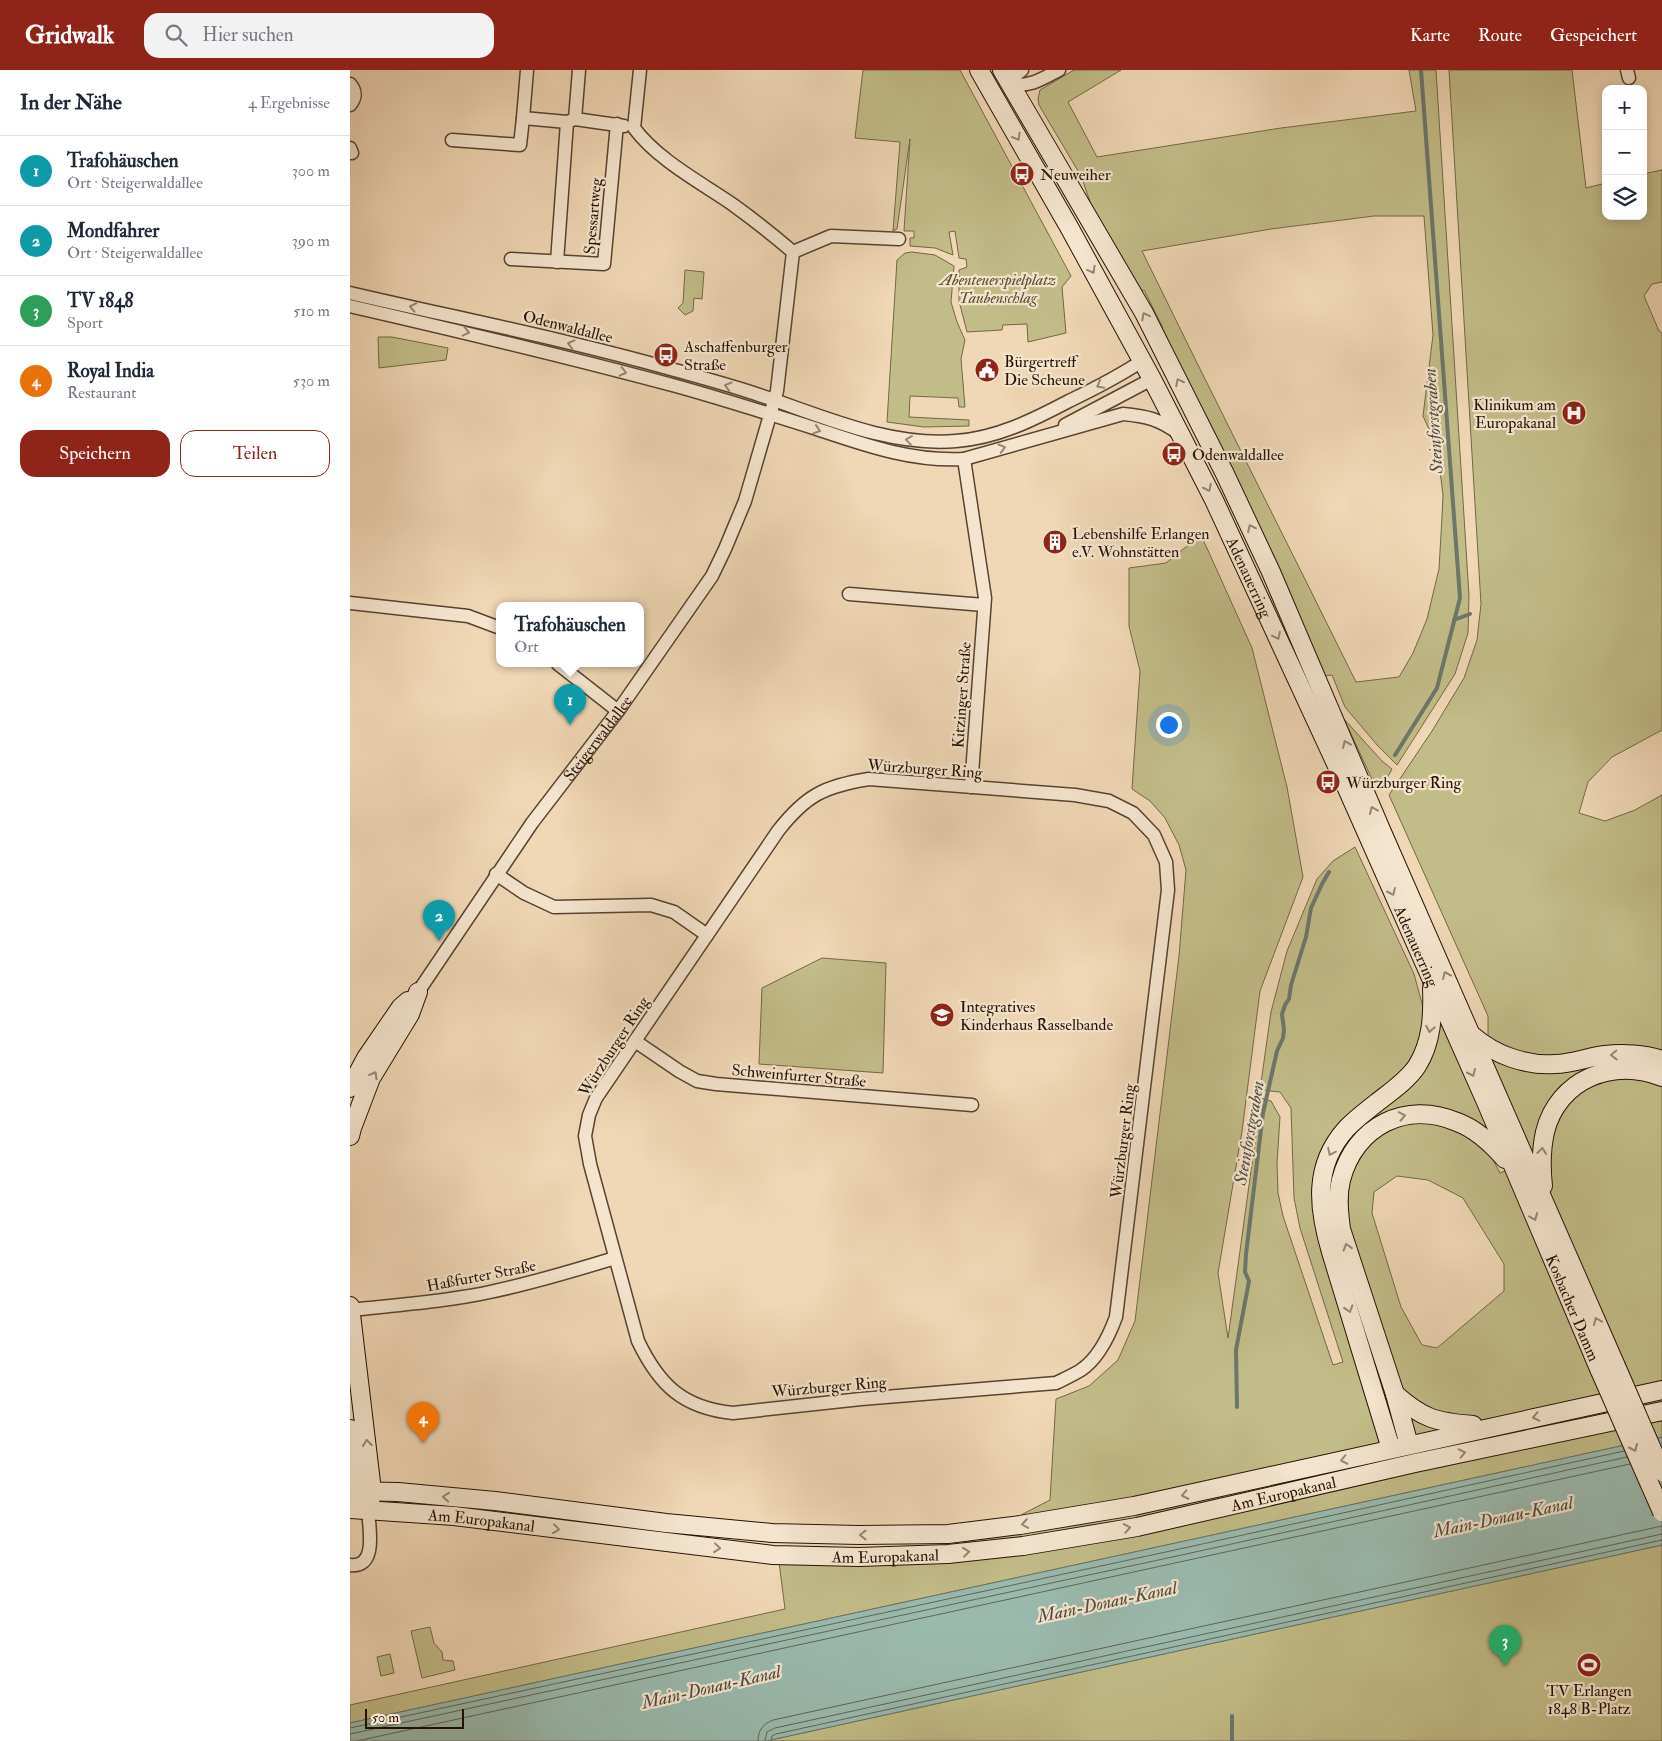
<!DOCTYPE html>
<html lang="de">
<meta charset="utf-8">
<style>
:root{--surface:#fff;--page:#f2f2f3;--text:#1f2937;--muted:#747a83;--line:#e0e1e3;--accent:#8f2418}
body{margin:0;font-family:"IM FELL Double Pica",serif;background:var(--page);color:var(--text)}
.controls{position:absolute;right:15px;top:15px;display:grid;overflow:hidden;border-radius:10px;box-shadow:0 2px 12px #0003}
.controls button{width:45px;height:45px;display:grid;place-items:center;padding:0;border:0;border-bottom:1px solid var(--line);background:var(--surface);color:var(--text);font:25px sans-serif}
.scale{position:absolute;left:15px;bottom:12px;width:99px;box-sizing:border-box;padding-left:5px;border:2px solid #261203;border-top:0;font-size:14px;line-height:18px;white-space:nowrap;color:#261203;-webkit-text-stroke:4px #f5e5cf;paint-order:stroke}
.you{position:absolute;left:818px;top:654px;width:18px;height:18px;margin:-12px;border:4px solid #fff;border-radius:50%;background:#1a73e8;box-shadow:0 0 0 8px #1a73e833}
.badge{display:grid;place-items:center;width:32px;height:32px;border-radius:50%;background:var(--accent);color:#fff;font-size:16px;font-weight:700}
.pin{position:absolute;translate:-50% -41px;filter:drop-shadow(0 1px 2px #0008)}
.pin::after{content:'';position:absolute;top:26px;width:18px;height:15px;background:inherit;clip-path:polygon(0 0,100% 0,50% 100%)}
.popup{position:absolute;left:146px;top:532px;width:148px;height:65px;box-sizing:border-box;display:grid;place-content:center;border-radius:10px;background:var(--surface);filter:drop-shadow(0 1px 4px #0005);font-size:16px;white-space:nowrap;color:var(--muted)}
.popup b{font-size:19px;color:var(--text)}
.popup::after{content:'';position:absolute;left:50%;top:100%;margin-left:-10px;border:10px solid transparent;border-top-color:var(--surface)}
.list{margin:0;padding:0;list-style:none}
h2{display:flex;justify-content:space-between;align-items:center;height:65px;margin:0;padding:0 20px;font-size:21px}
h2 small{font-size:16px;font-weight:400;color:var(--muted)}
.list li{display:grid;grid-template-columns:32px 1fr auto;gap:15px;align-items:center;box-sizing:border-box;height:70px;padding:0 20px;border-top:1px solid var(--line)}
.list b{display:block;font-size:19px;white-space:nowrap}
.list p{margin:0;font-size:16px;white-space:nowrap;color:var(--muted)}
.list em{font-size:16px;font-style:normal;color:var(--muted)}
.actions{display:flex;gap:10px;padding:15px 20px}
.actions a{flex:1;padding:11px 0;border:1px solid var(--accent);border-radius:15px;text-align:center;font-size:18px;color:var(--accent)}
.actions .main{background:var(--accent);color:#fff}
.icon{flex:none;width:28px;height:28px;fill:none;stroke:currentColor;stroke-width:2;stroke-linecap:round;stroke-linejoin:round}
.map{position:relative;flex:none;width:1312px;height:1671px;overflow:hidden}
header{display:flex;align-items:center;gap:30px;box-sizing:border-box;height:70px;padding:0 25px;background:var(--accent);color:#fff}
header strong{font-size:24px}
nav{display:flex;gap:28px;margin-inline-start:auto;font-size:18px}
.search{width:350px;height:45px;background:var(--page);display:flex;align-items:center;gap:12px;box-sizing:border-box;padding:0 18px;border-radius:15px;color:var(--muted);font-size:19px}
main{display:flex}
aside{flex:1;background:var(--surface)}
.map>svg:first-child{display:block}
.green{fill:#c2bc88;stroke:#746746;fill-rule:evenodd}
.water{fill:#9abaae;stroke:#6c776a}
.lines{fill:none;stroke-linecap:round;stroke-linejoin:round}
.shore{stroke:#606658;stroke-width:1}
.stream{stroke:#6c776a;stroke-width:4}
.street-casing{stroke:#584330;stroke-width:15}
.secondary-casing{stroke:#261203;stroke-width:20}
.street{stroke:#f5e5cf;stroke-width:12}
.secondary{stroke:#f5e5cf;stroke-width:18}
.secondary-bridge-casing{stroke:#261203;stroke-width:20;stroke-linecap:butt}
.secondary-bridge{stroke:#f5e5cf;stroke-width:18}
.oneway{stroke:#988673}
.labels{text-anchor:middle;stroke-width:4.5;stroke-linejoin:round;paint-order:stroke}
.poi-label{font-size:16px;fill:#261203;stroke:#f5e5cf;text-anchor:start}
.street-label{font-size:16px;fill:#261203;stroke:#f5e5cf}
.park-label{font-size:16px;font-style:italic;fill:#5d4e32;stroke:#f5e5cf}
.water-label{font-size:18px;font-style:italic;fill:#4f4d3f;stroke:#f5e5cf}
</style>
<header>
<strong>Gridwalk</strong>
<div class="search"><svg class="icon" aria-label="search" viewBox="0 0 24 24"><circle cx="10" cy="10" r="6"/><path d="M15 15l6 6"/></svg>Hier suchen</div>
<nav><a>Karte</a><a>Route</a><a>Gespeichert</a></nav>
</header>
<main>
<aside>
<h2>In der Nähe<small>4 Ergebnisse</small></h2>
<ul class="list">
<li><span class="badge" style="background:#0f9aa8">1</span><div><b>Trafohäuschen</b><p>Ort · Steigerwaldallee</p></div><em>300 m</em></li>
<li><span class="badge" style="background:#0f9aa8">2</span><div><b>Mondfahrer</b><p>Ort · Steigerwaldallee</p></div><em>390 m</em></li>
<li><span class="badge" style="background:#2e9e5b">3</span><div><b>TV 1848</b><p>Sport</p></div><em>510 m</em></li>
<li><span class="badge" style="background:#e8710a">4</span><div><b>Royal India</b><p>Restaurant</p></div><em>530 m</em></li>
</ul>
<div class="actions"><a class="main">Speichern</a><a>Teilen</a></div>
</aside>
<div class="map">
<svg width="1312" height="1671" viewBox="0 0 1312 1671">
<rect width="100%" height="100%" fill="#f0d7b5"/>
<filter id="stains"><feTurbulence type="fractalNoise" baseFrequency=".004" numOctaves="4"/><feColorMatrix values="0 0 0 0 .2 0 0 0 0 .09 0 0 0 0 .02 0 0 0 .5 -.17"/></filter>
<radialGradient id="worn" r=".72"><stop offset=".6" stop-color="#630" stop-opacity="0"/><stop offset="1" stop-color="#630" stop-opacity=".3"/></radialGradient>
<g class="green">
<polygon points="513,0 610,0 721,206 712,217 716,263 678,272 677,254 653,255 652,260 617,262 609,231 609,200 617,197 616,189 609,188 605,161 599,162 603,185 585,178 560,176 560,168 564,168 564,161 554,161 560,69 547,159 543,161 550,72 505,68"/>
<path d="M724,0H771L718,32L747,87L931,58L1066,41L1059,0H1086L1119,526L1118,563L1105,604L1047,695L1028,676L995,637L982,605L974,606L810,261L813,258L794,220L790,222L742,137L731,106L689,35L688,29L690,20ZM1024,146H1074L1083,265L1073,346L1087,377L1093,425L1092,447L1089,499L1077,549L1063,583L1049,607L1006,612C935,468 862,325 792,181L921,159Z"/>
<path d="M1099,0H1222L1236,118L1256,113V146H1293V104L1312,100V212L1302,214L1294,226L1309,261L1312,263V660L1262,687L1238,712L1229,743L1255,751L1285,740L1312,725V1367L0,1653V1635L435,1539L429,1492H580L700,1430L706,1329L739,1316L768,1290L785,1251L829,886L836,800L829,775L815,748L800,731L782,719L790,601L779,556V498L816,493L851,465L902,578L937,717L953,807L910,921L892,1061L868,1203L878,1268L911,1028L921,1031L930,1047L927,1093L928,1123L933,1146L983,1295L993,1292L950,1158L944,1128L941,1038L930,1022L910,1020L921,942L937,881L967,809L983,791L1005,777L1064,904L1074,941V956L1066,980L1053,1000L973,1086L1008,1288L1045,1304L997,1151L999,1111L1013,1079L1035,1059L1064,1051L1101,1055L1124,1068L1141,1086L1150,1103L1185,1088L1138,983V946L1039,725L1082,661L1114,608L1127,570L1131,534ZM1047,1106L1078,1110L1113,1128L1154,1194V1221L1087,1278L1072,1275L1051,1237L1022,1143L1024,1122Z"/>
<polygon points="562,182 585,185 604,196 601,232 607,252 615,270 611,289 615,337 609,337 608,328 560,326 559,347 619,350 619,356 574,357 537,352 547,190 555,183"/>
<polygon points="335,200 354,202 352,229 344,228 343,241 335,245 328,238 333,233"/>
<polygon points="28,267 42,267 98,278 96,290 29,298"/>
<polygon points="994,649 1032,691 1042,699 1036,710 1027,720"/>
<polygon points="472,888 536,893 533,1003 409,994 412,918"/>
<polygon points="1089,949 1143,1068 1100,1042 996,1069 1046,1026"/>
<polygon points="1312,1475 1312,1671 416,1671"/>
<polygon points="80,1557 84,1573 92,1582 93,1590 103,1591 105,1600 72,1608 61,1561"/>
<polygon points="40,1584 44,1603 31,1606 27,1587"/>
</g>
<polygon class="water" points="1312,1367 1312,1475 416,1671 0,1671 0,1653"/>
<g class="lines">
<g class="shore">
<polyline points="0,1658 825,1480 1274,1381"/>
<polyline points="0,1664 827,1486 1277,1387"/>
<polyline points="7,1671 1280,1394"/>
<path d="M408,1671C408,1660 413,1654 423,1650L1312,1456"/>
<polyline points="415,1671 417,1662 425,1658 1312,1464"/>
<polyline points="421,1671 422,1666 426,1664 1312,1470"/>
</g>
<g class="stream">
<polyline points="1104,550 1120,544"/>
<polyline points="1045,685 1087,618 1110,528 1071,0"/>
<polyline points="887,1337 886,1280 899,1211 895,1202 896,1184 913,1043 927,981 933,968 934,960 932,944 935,935 939,929 941,915 956,867 961,838 972,814 979,802"/>
<polyline points="882,1671 882,1646"/>
</g>
<defs>
<g id="street">
<polyline points="177,0 173,48 217,52 225,49 274,56"/>
<path d="M290,0L284,58C308,90 350,112 382,134C403,149 423,165 443,182"/>
<polyline points="1277,0 1279,8"/>
<path d="M0,14C6,21 6,28 0,35"/>
<path d="M660,15C682,16 690,10 709,0"/>
<polyline points="660,15 667,4 672,0"/>
<polyline points="225,49 229,0"/>
<polyline points="102,70 170,75 173,48"/>
<polyline points="0,78 2,83 0,83"/>
<polyline points="443,182 481,166 549,169"/>
<polyline points="161,189 254,194 267,54"/>
<polyline points="207,192 217,52"/>
<path d="M0,223C107,248 215,269 321,299C346,306 372,313 397,321C464,342 534,377 606,371C647,368 683,350 719,331C744,319 769,306 792,291"/>
<path d="M0,236C109,261 218,287 326,316C373,329 420,344 467,359C515,375 562,392 614,389L773,344C796,346 809,349 828,363"/>
<polyline points="715,355 802,309"/>
<polyline points="614,389 635,528 621,717"/>
<polyline points="499,524 634,535"/>
<polyline points="0,533 118,546 150,558"/>
<polyline points="208,594 268,641"/>
<path d="M519,709L725,725L759,731L783,743L804,765L816,792L818,820L766,1247C759,1266 749,1288 731,1300C723,1305 714,1309 706,1313L511,1329L383,1343C333,1338 309,1315 288,1271L240,1094L235,1066L239,1045L246,1028L428,761C456,725 475,716 519,709Z"/>
<polyline points="146,804 174,823 204,837 301,835 324,842 357,865"/>
<path id="s1" d="M68,922L182,753L268,641L362,506L375,479L395,431L427,321L443,182"/>
<polyline points="285,971 329,1001 347,1011 366,1014 622,1035"/>
<path d="M0,1240C46,1235 94,1232 140,1222C182,1213 223,1201 265,1188"/>
<path d="M0,1495C28,1498 19,1458 18,1440"/>
</g>
<g id="secondary">
<path id="s2" d="M629,0L719,157L802,309L864,430L987,696L1136,1032L1250,1301"/>
<polyline points="652,0 794,243 875,404 921,502 1032,762 1266,1296"/>
<path d="M1123,966C1145,985 1176,996 1205,994C1222,994 1238,987 1255,985C1272,983 1295,984 1312,990"/>
<polyline points="0,1018 16,988 51,937 58,931"/>
<polyline points="0,1066 2,1058 21,1008 60,944 68,922"/>
<path d="M1193,1116C1191,1098 1191,1080 1195,1062C1208,1009 1264,987 1312,1007"/>
<polyline points="0,1236 22,1421 20,1432"/>
<path d="M1045,1324C1073,1349 1086,1352 1123,1355"/>
<polyline points="0,1359 6,1421 12,1431"/>
<path d="M1059,1375L1045,1324L991,1159C989,1143 987,1126 991,1110C1005,1056 1056,1030 1107,1052C1126,1059 1142,1074 1155,1089"/>
<path d="M1041,1379L981,1182C968,1138 963,1096 996,1059C1004,1050 1015,1042 1025,1034C1039,1023 1057,1011 1067,996C1082,972 1083,945 1082,918"/>
<polyline points="0,1421 48,1422 145,1431 316,1453 422,1463 509,1465 598,1464 670,1455 784,1436 1312,1320"/>
<path id="s3" d="M0,1439L104,1446L423,1485L509,1487L598,1484L673,1476L787,1457L1065,1393L1312,1341"/>
</g>
</defs>
<use href="#street" class="street-casing"/>
<use href="#secondary" class="secondary-casing"/>
<use href="#street" class="street"/>
<use href="#secondary" class="secondary"/>
<defs>
<g id="secondary-bridge">
<polyline points="1266,1296 1312,1402"/>
<polyline points="1250,1301 1312,1442"/>
</g>
</defs>
<use href="#secondary-bridge" class="secondary-bridge-casing"/>
<use href="#secondary-bridge" class="secondary-bridge"/>
</g>
<defs><path id="oneway-chevron" d="M-2-3.5L2.5 0L-2 3.5" fill="none" stroke-width="1.6" stroke-linecap="round" stroke-linejoin="round" transform="scale(1.25)"/></defs>
<g class="oneway">
<use href="#oneway-chevron" transform="translate(667 67) rotate(60)"/>
<use href="#oneway-chevron" transform="translate(742 200) rotate(61)"/>
<use href="#oneway-chevron" transform="translate(63 237) rotate(-168)"/>
<use href="#oneway-chevron" transform="translate(795 246) rotate(-118)"/>
<use href="#oneway-chevron" transform="translate(116 262) rotate(13)"/>
<use href="#oneway-chevron" transform="translate(221 274) rotate(-166)"/>
<use href="#oneway-chevron" transform="translate(273 302) rotate(14)"/>
<use href="#oneway-chevron" transform="translate(829 312) rotate(-117)"/>
<use href="#oneway-chevron" transform="translate(750 315) rotate(152)"/>
<use href="#oneway-chevron" transform="translate(378 316) rotate(-164)"/>
<use href="#oneway-chevron" transform="translate(467 360) rotate(18)"/>
<use href="#oneway-chevron" transform="translate(559 370) rotate(-173)"/>
<use href="#oneway-chevron" transform="translate(652 378) rotate(-16)"/>
<use href="#oneway-chevron" transform="translate(858 418) rotate(63)"/>
<use href="#oneway-chevron" transform="translate(901 458) rotate(-115)"/>
<use href="#oneway-chevron" transform="translate(927 566) rotate(65)"/>
<use href="#oneway-chevron" transform="translate(996 674) rotate(-113)"/>
<use href="#oneway-chevron" transform="translate(1023 740) rotate(-113)"/>
<use href="#oneway-chevron" transform="translate(1042 822) rotate(66)"/>
<use href="#oneway-chevron" transform="translate(1096 905) rotate(-114)"/>
<use href="#oneway-chevron" transform="translate(1080 959) rotate(100)"/>
<use href="#oneway-chevron" transform="translate(1264 985) rotate(179)"/>
<use href="#oneway-chevron" transform="translate(1122 1003) rotate(66)"/>
<use href="#oneway-chevron" transform="translate(24 1005) rotate(-61)"/>
<use href="#oneway-chevron" transform="translate(1052 1046) rotate(-11)"/>
<use href="#oneway-chevron" transform="translate(1192 1081) rotate(-84)"/>
<use href="#oneway-chevron" transform="translate(981 1082) rotate(116)"/>
<use href="#oneway-chevron" transform="translate(1184 1147) rotate(67)"/>
<use href="#oneway-chevron" transform="translate(997 1177) rotate(-107)"/>
<use href="#oneway-chevron" transform="translate(999 1239) rotate(73)"/>
<use href="#oneway-chevron" transform="translate(1247 1251) rotate(-113)"/>
<use href="#oneway-chevron" transform="translate(1186 1347) rotate(168)"/>
<use href="#oneway-chevron" transform="translate(17 1373) rotate(-97)"/>
<use href="#oneway-chevron" transform="translate(1284 1378) rotate(66)"/>
<use href="#oneway-chevron" transform="translate(1112 1383) rotate(-12)"/>
<use href="#oneway-chevron" transform="translate(994 1390) rotate(168)"/>
<use href="#oneway-chevron" transform="translate(835 1425) rotate(168)"/>
<use href="#oneway-chevron" transform="translate(96 1427) rotate(-175)"/>
<use href="#oneway-chevron" transform="translate(675 1454) rotate(171)"/>
<use href="#oneway-chevron" transform="translate(777 1458) rotate(-10)"/>
<use href="#oneway-chevron" transform="translate(206 1459) rotate(7)"/>
<use href="#oneway-chevron" transform="translate(513 1465) rotate(180)"/>
<use href="#oneway-chevron" transform="translate(367 1478) rotate(6)"/>
<use href="#oneway-chevron" transform="translate(616 1482) rotate(-6)"/>
</g>
<defs>
<symbol id="bus-disc" viewBox="-11 -11 22 22"><circle r="9.5" fill="#8f2418" stroke="#f5e5cf"/><path d="M-5-6H5V4H4V6H2V4H-2V6H-4V4H-5ZM-3.5-4V0h7V-4ZM-3.5 1.2v1.5H-2V1.2ZM2 1.2v1.5H3.5V1.2Z" fill="#fff"/></symbol>
<symbol id="civic-disc" viewBox="-11 -11 22 22"><circle r="9.5" fill="#8f2418" stroke="#f5e5cf"/><path d="M-.6-6.5H3V-4.5H.6V-3L4-1V1h2V6H-6V1h2V-1L-.6-3ZM-1.2 2.5V6h2.4V2.5Z" fill="#fff"/></symbol>
<symbol id="hospital-disc" viewBox="-11 -11 22 22"><circle r="9.5" fill="#8f2418" stroke="#f5e5cf"/><path d="M-5-5h3v3.5h4V-5h3V5h-3V1.5h-4V5h-3Z" fill="#fff"/></symbol>
<symbol id="building-disc" viewBox="-11 -11 22 22"><circle r="9.5" fill="#8f2418" stroke="#f5e5cf"/><path d="M-4-6H4V6H1V3H-1V6H-4ZM-2.5-4.3h1.7v1.8h-1.7ZM.8-4.3h1.7v1.8H.8ZM-2.5-1h1.7V.8h-1.7ZM.8-1h1.7V.8H.8Z" fill="#fff"/></symbol>
<symbol id="school-disc" viewBox="-11 -11 22 22"><circle r="9.5" fill="#8f2418" stroke="#f5e5cf"/><path d="M0-5L7-2L0 1L-7-2ZM-4 1L0 2.5L4 1V4Q0 6-4 4Z" fill="#fff"/></symbol>
<symbol id="stadium-disc" viewBox="-11 -11 22 22"><circle r="9.5" fill="#8f2418" stroke="#f5e5cf"/><path d="M0-5a6.5 5 0 1 0 0 10a6.5 5 0 1 0 0-10ZM-3.5-1.8h7v3.6h-7Z" fill="#fff"/></symbol>
</defs>
<g fill-rule="evenodd">
<use href="#bus-disc" x="658" y="90" width="28" height="28"/>
<use href="#bus-disc" x="302" y="271" width="28" height="28"/>
<use href="#civic-disc" x="623" y="286" width="28" height="28"/>
<use href="#hospital-disc" x="1210" y="329" width="28" height="28"/>
<use href="#bus-disc" x="810" y="370" width="28" height="28"/>
<use href="#building-disc" x="691" y="458" width="28" height="28"/>
<use href="#bus-disc" x="964" y="698" width="28" height="28"/>
<use href="#school-disc" x="578" y="931" width="28" height="28"/>
<use href="#stadium-disc" x="1225" y="1581" width="28" height="28"/>
</g>
<g class="labels">
<g class="poi-label">
<text x="690" y="110">Neuweiher</text>
<text x="334" y="282">Aschaffenburger<tspan x="334" dy="18">Straße</tspan></text>
<text x="654" y="297">Bürgertreff<tspan x="654" dy="18">Die Scheune</tspan></text>
<text x="1206" y="340" text-anchor="end">Klinikum am<tspan x="1206" dy="18">Europakanal</tspan></text>
<text x="842" y="390">Odenwaldallee</text>
<text x="722" y="469">Lebenshilfe Erlangen<tspan x="722" dy="18">e.V. Wohnstätten</tspan></text>
<text x="996" y="718">Würzburger Ring</text>
<text x="610" y="942">Integratives<tspan x="610" dy="18">Kinderhaus Rasselbande</tspan></text>
<text x="1239" y="1626" text-anchor="middle">TV Erlangen<tspan x="1239" dy="18">1848 B-Platz</tspan></text>
</g>
<g class="street-label">
<text transform="translate(242 146) rotate(-85)" y="6">Spessartweg</text>
<text transform="translate(218 256) rotate(14)" y="6">Odenwaldallee</text>
<text dy="6" stroke="none"><textPath href="#s2" startOffset="575">Adenauerring</textPath></text>
<text transform="translate(611 625) rotate(-86)" y="6">Kitzinger Straße</text>
<text dy="6" stroke="none"><textPath href="#s1" startOffset="311">Steigerwaldallee</textPath></text>
<text transform="translate(575 698) rotate(4)" y="6">Würzburger Ring</text>
<text dy="6" stroke="none"><textPath href="#s2" startOffset="980">Adenauerring</textPath></text>
<text transform="translate(263 976) rotate(-57)" y="6">Würzburger Ring</text>
<text transform="translate(449 1005) rotate(5)" y="6">Schweinfurter Straße</text>
<text transform="translate(772 1071) rotate(-83)" y="6">Würzburger Ring</text>
<text transform="translate(131 1205) rotate(-11)" y="6">Haßfurter Straße</text>
<text dy="6" stroke="none"><textPath href="#s2" startOffset="1374">Kosbacher Damm</textPath></text>
<text transform="translate(479 1316) rotate(-5)" y="6">Würzburger Ring</text>
<text dy="6" stroke="none"><textPath href="#s3" startOffset="942">Am Europakanal</textPath></text>
<text dy="6" stroke="none"><textPath href="#s3" startOffset="132">Am Europakanal</textPath></text>
<text dy="6" stroke="none"><textPath href="#s3" startOffset="538">Am Europakanal</textPath></text>
</g>
<g class="park-label">
<text x="648" y="215">Abenteuerspielplatz<tspan x="648" dy="18">Taubenschlag</tspan></text>
</g>
<g class="water-label">
<text transform="translate(1083 351) rotate(-94)" y="6">Steinforstgraben</text>
<text transform="translate(899 1063) rotate(-80)" y="6">Steinforstgraben</text>
<text transform="translate(1153 1447) rotate(-12)" y="6">Main-Donau-Kanal</text>
<text transform="translate(757 1532) rotate(-12)" y="6">Main-Donau-Kanal</text>
<text transform="translate(361 1617) rotate(-13)" y="6">Main-Donau-Kanal</text>
</g>
</g>
<rect width="100%" height="100%" filter="url(#stains)"/>
<rect width="100%" height="100%" fill="url(#worn)"/>
</svg>
<div class="controls">
<button>+</button>
<button>−</button>
<button><svg class="icon" aria-label="layers" viewBox="0 0 24 24"><path d="M12 4l9 5-9 5-9-5zM3 14l9 5 9-5"/></svg></button>
</div>
<div class="scale">50 m</div>
<div class="you"></div>
<div class="pin badge" style="left:220px;top:655px;background:#0f9aa8">1</div>
<div class="popup"><b>Trafohäuschen</b>Ort</div>
<div class="pin badge" style="left:89px;top:871px;background:#0f9aa8">2</div>
<div class="pin badge" style="left:1155px;top:1596px;background:#2e9e5b">3</div>
<div class="pin badge" style="left:73px;top:1373px;background:#e8710a">4</div>
</div>
</main>
